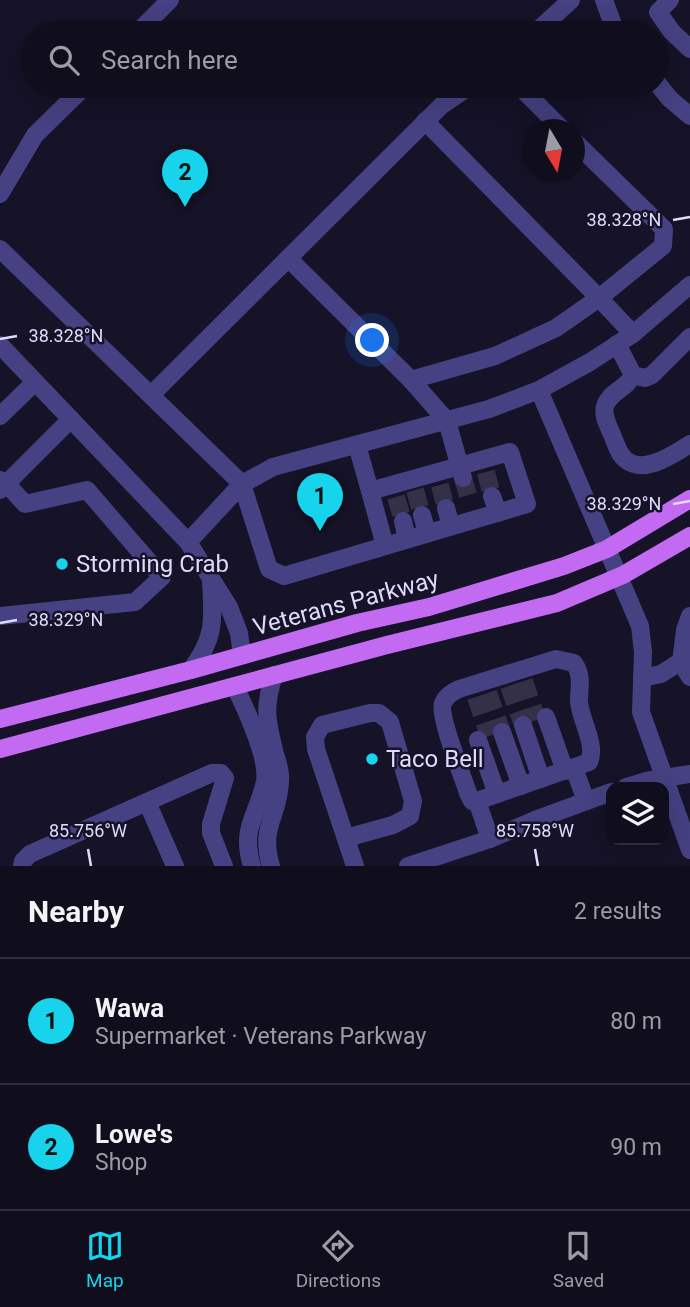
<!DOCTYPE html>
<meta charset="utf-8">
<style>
:root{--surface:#100e1d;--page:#191726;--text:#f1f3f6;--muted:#9c9ca4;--line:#302e3b;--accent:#17d3eb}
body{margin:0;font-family:Roboto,sans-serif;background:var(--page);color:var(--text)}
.controls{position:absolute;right:21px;bottom:21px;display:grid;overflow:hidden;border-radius:14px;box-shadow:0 7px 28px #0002}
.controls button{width:63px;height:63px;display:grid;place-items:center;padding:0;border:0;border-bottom:2px solid var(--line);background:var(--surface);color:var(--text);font:35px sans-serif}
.compass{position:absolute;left:522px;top:119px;width:63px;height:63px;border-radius:50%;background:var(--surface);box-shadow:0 7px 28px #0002;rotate:170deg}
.you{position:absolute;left:373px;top:341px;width:24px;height:24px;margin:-18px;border:5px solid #fff;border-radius:50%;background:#1a73e8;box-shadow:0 0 0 10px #1a73e833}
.badge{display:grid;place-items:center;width:46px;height:46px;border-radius:50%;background:var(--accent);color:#111;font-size:23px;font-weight:700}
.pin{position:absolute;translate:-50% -58px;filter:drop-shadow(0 2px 4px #0008)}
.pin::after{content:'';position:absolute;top:37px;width:24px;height:21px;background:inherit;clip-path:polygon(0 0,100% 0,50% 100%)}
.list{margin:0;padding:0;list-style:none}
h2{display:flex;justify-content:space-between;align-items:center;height:91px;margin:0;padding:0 28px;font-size:30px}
h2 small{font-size:23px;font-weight:400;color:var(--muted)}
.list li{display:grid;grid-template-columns:46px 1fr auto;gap:21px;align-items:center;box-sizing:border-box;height:126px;padding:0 28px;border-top:2px solid var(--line)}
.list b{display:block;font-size:26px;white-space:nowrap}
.list p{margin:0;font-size:23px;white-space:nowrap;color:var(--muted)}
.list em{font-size:23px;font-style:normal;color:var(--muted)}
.icon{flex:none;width:38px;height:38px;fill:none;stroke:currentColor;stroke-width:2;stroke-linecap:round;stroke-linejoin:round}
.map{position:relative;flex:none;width:690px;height:866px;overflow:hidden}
.search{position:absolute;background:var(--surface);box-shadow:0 7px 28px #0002;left:21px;right:21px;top:21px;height:77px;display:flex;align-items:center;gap:18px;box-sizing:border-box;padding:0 24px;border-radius:38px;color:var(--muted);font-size:26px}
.sheet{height:343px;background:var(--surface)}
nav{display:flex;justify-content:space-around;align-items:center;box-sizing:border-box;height:98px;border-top:2px solid var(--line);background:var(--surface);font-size:19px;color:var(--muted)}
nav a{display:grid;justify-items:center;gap:4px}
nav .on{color:var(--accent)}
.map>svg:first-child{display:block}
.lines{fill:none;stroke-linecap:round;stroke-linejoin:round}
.minor-tunnel{stroke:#343047;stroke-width:18;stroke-dasharray:18 9;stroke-linecap:butt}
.minor{stroke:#454182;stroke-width:18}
.major{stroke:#c26bf2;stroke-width:18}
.ticks{fill:none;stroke:#dfdbfc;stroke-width:2.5}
.poi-dot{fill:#17d3eb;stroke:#161227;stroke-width:2.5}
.labels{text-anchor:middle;stroke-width:5;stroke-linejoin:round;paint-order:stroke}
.poi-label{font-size:24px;fill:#dfdbfc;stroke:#161227;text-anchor:start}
.street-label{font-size:24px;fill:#dfdbfc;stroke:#161227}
.ticks-label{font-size:18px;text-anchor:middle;fill:#dfdbfc;stroke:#161227;stroke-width:5;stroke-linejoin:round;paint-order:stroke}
</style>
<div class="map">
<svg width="690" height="866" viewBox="0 0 690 866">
<rect width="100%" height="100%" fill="#161227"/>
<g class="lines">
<g class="minor-tunnel">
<polyline points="486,472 492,496"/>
<polyline points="463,478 470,502"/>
<polyline points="440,485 446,508"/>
<polyline points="415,490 422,515"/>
<polyline points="396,497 403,521"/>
<polyline points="524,681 537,720"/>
<polyline points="509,686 523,725"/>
<polyline points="488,693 502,732"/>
<polyline points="476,697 489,736"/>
</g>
<g class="minor">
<polyline points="604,0 616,33"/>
<polyline points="670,0 658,12 672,32 690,49"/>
<polyline points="137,33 170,0"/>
<polyline points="535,33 571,0"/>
<polyline points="657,83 670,99 690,116"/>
<polyline points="519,86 563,130"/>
<polyline points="574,141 664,229 663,246 599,298 633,334"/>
<polyline points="0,194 35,135 85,86"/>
<polyline points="0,249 242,484 269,569 284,576 527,504 510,452 370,491 357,445"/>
<polyline points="288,258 411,380 495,356 556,328 599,298 425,121"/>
<polyline points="617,344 633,375 645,378 652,375 690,337"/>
<polyline points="0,345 188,542 229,607 239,633 242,655"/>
<path d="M633,375C627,389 610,391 605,406C602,416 609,427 613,437C616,444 619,455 626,460C645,475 673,454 690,444"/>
<polyline points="411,380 447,421 463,478"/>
<polyline points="539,390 640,626 643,652 641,712 690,850"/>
<polyline points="151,395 442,105 470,86"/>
<polyline points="0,416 35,382"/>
<polyline points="0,480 6,483 25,504 87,490 162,577 135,602 0,616"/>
<polyline points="0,490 71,419"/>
<polyline points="370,491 385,546"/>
<polyline points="492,496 498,513"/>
<polyline points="446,508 451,526"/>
<polyline points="422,515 427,533"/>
<polyline points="403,521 407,539"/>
<polyline points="188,542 242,484 273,467 489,409 539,390 590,362 633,334 690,285"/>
<polyline points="690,616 685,630 681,662 690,677"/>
<path d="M191,670C216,636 213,621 211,580"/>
<polyline points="642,678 661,674 689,656"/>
<path d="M235,687C245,707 269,759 265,781C258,816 240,827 252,866"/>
<polyline points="546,717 565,771"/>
<polyline points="523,725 541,779"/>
<polyline points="502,732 521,786"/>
<polyline points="478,740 497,794"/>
<polyline points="574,768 586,801"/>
<polyline points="626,787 646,781 690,774"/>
<path d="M477,801L589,762C597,744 580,720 579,701C579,687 583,676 574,663L556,659L459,689C452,692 446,696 443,703C438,715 463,777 468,793L472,801H477L490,839"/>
<polyline points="147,802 175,866"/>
<polyline points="346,838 393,825 410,816 413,801 390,722 379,713 370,713 322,725 315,737 316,749 355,866"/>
<polyline points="22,866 23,861 30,854 212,773 221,773 225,778 211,824 211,833 224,866"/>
<path d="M271,866C259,826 279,817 280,781C281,773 278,763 275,754C267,721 263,709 274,675"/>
<polyline points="408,866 490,839 535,820 611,792"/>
</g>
<g class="major">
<polyline points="0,719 191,670 357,623 429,607 564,566 607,549 690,499"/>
<polyline points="0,749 387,645 557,603 623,575 690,536"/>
</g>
</g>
<path class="ticks" d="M673,220L690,217M0,339L17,336M673,504L690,501M0,623L17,620M88,849L91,866M535,849L538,866"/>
<g class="poi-dot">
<circle cx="62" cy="564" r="7"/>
<circle cx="372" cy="759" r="7"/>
</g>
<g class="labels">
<g class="poi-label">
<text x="76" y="572">Storming Crab</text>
<text x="386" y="767">Taco Bell</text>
</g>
<g class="street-label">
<text transform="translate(346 603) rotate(-15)" y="8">Veterans Parkway</text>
</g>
</g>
<g class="ticks-label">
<text x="624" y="226">38.328°N</text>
<text x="66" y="342">38.328°N</text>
<text x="624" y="510">38.329°N</text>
<text x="66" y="626">38.329°N</text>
<text x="88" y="837">85.756°W</text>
<text x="535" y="837">85.758°W</text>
</g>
</svg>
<div class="controls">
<button><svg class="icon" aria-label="layers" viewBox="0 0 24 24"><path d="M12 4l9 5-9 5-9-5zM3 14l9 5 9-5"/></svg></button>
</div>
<svg class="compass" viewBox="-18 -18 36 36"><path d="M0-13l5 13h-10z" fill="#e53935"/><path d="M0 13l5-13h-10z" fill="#9c9ca4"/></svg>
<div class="you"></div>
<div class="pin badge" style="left:320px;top:531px">1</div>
<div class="pin badge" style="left:185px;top:207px">2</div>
<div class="search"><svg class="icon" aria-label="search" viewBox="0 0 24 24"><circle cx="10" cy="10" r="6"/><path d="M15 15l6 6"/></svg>Search here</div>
</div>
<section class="sheet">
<h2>Nearby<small>2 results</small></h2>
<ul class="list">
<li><span class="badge">1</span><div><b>Wawa</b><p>Supermarket · Veterans Parkway</p></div><em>80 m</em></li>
<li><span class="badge">2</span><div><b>Lowe's</b><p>Shop</p></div><em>90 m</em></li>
</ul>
</section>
<nav>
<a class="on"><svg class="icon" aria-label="map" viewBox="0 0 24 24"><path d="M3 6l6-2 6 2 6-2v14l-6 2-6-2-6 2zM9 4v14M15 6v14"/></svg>Map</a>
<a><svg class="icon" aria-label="directions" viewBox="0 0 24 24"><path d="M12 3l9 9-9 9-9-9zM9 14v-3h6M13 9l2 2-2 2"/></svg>Directions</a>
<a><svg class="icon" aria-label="saved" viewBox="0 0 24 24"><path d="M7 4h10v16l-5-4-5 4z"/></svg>Saved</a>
</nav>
